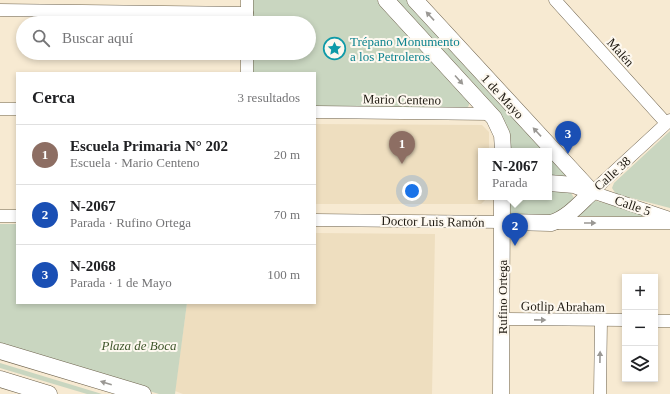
<!DOCTYPE html>
<html lang="es">
<meta charset="utf-8">
<style>
:root{--surface:#fff;--page:#f6f6f6;--text:#202124;--muted:#757577;--line:#e0e0e0;--accent:#5e9027}
body{margin:0;font-family:"Times New Roman",serif;background:var(--page);color:var(--text)}
.controls{position:absolute;right:12px;bottom:12px;display:grid;overflow:hidden;border-radius:0px;box-shadow:0 2px 6px #0003}
.controls button{width:36px;height:36px;display:grid;place-items:center;padding:0;border:0;border-bottom:1px solid var(--line);background:var(--surface);color:var(--text);font:20px sans-serif}
.you{position:absolute;left:412px;top:191px;width:14px;height:14px;margin:-10px;border:3px solid #fff;border-radius:50%;background:#1a73e8;box-shadow:0 0 0 6px #1a73e833}
.badge{display:grid;place-items:center;width:26px;height:26px;border-radius:50%;background:var(--accent);color:#fff;font-size:13px;font-weight:700}
.pin{position:absolute;translate:-50% -33px;filter:drop-shadow(0 1px 2px #0008)}
.pin::after{content:'';position:absolute;top:21px;width:14px;height:12px;background:inherit;clip-path:polygon(0 0,100% 0,50% 100%)}
.popup{position:absolute;left:478px;top:148px;width:74px;height:52px;box-sizing:border-box;display:grid;place-content:center;border-radius:0px;background:var(--surface);filter:drop-shadow(0 1px 3px #0005);font-size:13px;white-space:nowrap;color:var(--muted)}
.popup b{font-size:15px;color:var(--text)}
.popup::after{content:'';position:absolute;left:50%;top:100%;margin-left:-8px;border:8px solid transparent;border-top-color:var(--surface)}
.list{margin:0;padding:0;list-style:none}
h2{display:flex;justify-content:space-between;align-items:center;height:52px;margin:0;padding:0 16px;font-size:17px}
h2 small{font-size:13px;font-weight:400;color:var(--muted)}
.list li{display:grid;grid-template-columns:26px 1fr auto;gap:12px;align-items:center;box-sizing:border-box;height:60px;padding:0 16px;border-top:1px solid var(--line)}
.list b{display:block;font-size:15px;white-space:nowrap}
.list p{margin:0;font-size:13px;white-space:nowrap;color:var(--muted)}
.list em{font-size:13px;font-style:normal;color:var(--muted)}
.icon{flex:none;width:22px;height:22px;fill:none;stroke:currentColor;stroke-width:2;stroke-linecap:round;stroke-linejoin:round}
.map{position:relative;flex:none;width:670px;height:394px;overflow:hidden}
.search{position:absolute;background:var(--surface);box-shadow:0 2px 6px #0003;left:16px;top:16px;width:300px;height:44px;display:flex;align-items:center;gap:10px;box-sizing:border-box;padding:0 14px;border-radius:22px;color:var(--muted);font-size:15px}
.panel{position:absolute;background:var(--surface);box-shadow:0 2px 6px #0003;left:16px;top:72px;width:300px;height:232px;border-radius:0px}
.map>svg:first-child{display:block}
.built{fill:#eedebf}
.green{fill:#c9d6c0}
.lines{fill:none;stroke-linecap:round;stroke-linejoin:round}
.minor-casing{stroke:#6f644f;stroke-width:13}
.major-casing{stroke:#6f644f;stroke-width:17}
.minor{stroke:#fff;stroke-width:12}
.major{stroke:#fff;stroke-width:16}
.oneway{fill:#9a9894}
.labels{text-anchor:middle;stroke-width:4;stroke-linejoin:round;paint-order:stroke}
.culture-label{font-size:13px;fill:#0d838f;stroke:#fdf8ef;text-anchor:start}
.street-label{font-size:13px;fill:#1e1911;stroke:#fdf8ef}
.park-label{font-size:13px;font-style:italic;fill:#3f562b;stroke:#fdf8ef}
</style>
<div class="map">
<svg width="670" height="394" viewBox="0 0 670 394">
<rect width="100%" height="100%" fill="#f7ead2"/>
<g class="built">
<polygon points="315,124 482,125 489,132 489,151 481,151 481,197 488,197 481,204 315,204"/>
<polygon points="315,233 435,234 432,394 183,394 175,391 187,303 315,303"/>
</g>
<g class="green">
<path d="M253,0H377L468,99C469,103 470,105 467,108H315V73H253V53H309V23H253Z"/>
<polygon points="391,0 407,0 547,151 509,151 509,138"/>
<polygon points="670,131 670,208 616,194 612,188 614,183"/>
<polygon points="549,153 570,177 549,178"/>
<polygon points="549,189 570,191 574,198 559,215 514,216 509,212 510,197 549,197"/>
<polygon points="593,200 641,213 643,215 641,217 573,216"/>
<polygon points="0,224 17,224 17,303 187,303 175,394 159,394 0,346"/>
<polygon points="0,363 102,394 87,394 0,368"/>
</g>
<g class="lines">
<defs>
<g id="minor">
<polyline points="555,0 666,123"/>
<polyline points="0,10 247,13"/>
<polyline points="247,23 247,0"/>
<polyline points="247,73 247,53"/>
<polyline points="0,109 17,109"/>
<polyline points="315,112 490,114"/>
<polyline points="670,120 592,192 670,218"/>
<polyline points="0,216 17,216"/>
<polyline points="315,220 502,222"/>
<polyline points="553,223 670,223"/>
<polyline points="501,319 625,320"/>
<polyline points="655,321 670,321"/>
<polyline points="600,394 601,320"/>
</g>
<g id="major">
<polyline points="386,0 494,118 502,135 503,151"/>
<polyline points="415,0 592,192"/>
<polyline points="549,183 574,185 590,191"/>
<path d="M502,222L551,223C568,218 580,203 592,192"/>
<polyline points="0,351 143,394"/>
<polyline points="0,379 49,394"/>
<polyline points="501,394 502,197"/>
</g>
</defs>
<use href="#minor" class="minor-casing"/>
<use href="#major" class="major-casing"/>
<use href="#minor" class="minor"/>
<use href="#major" class="major"/>
</g>
<defs><path id="oneway-solid" d="M-6-.8H1V-3.2L6.5 0L1 3.2V.8H-6Z"/></defs>
<g class="oneway">
<use href="#oneway-solid" transform="translate(430 16) rotate(-133)"/>
<use href="#oneway-solid" transform="translate(459 80) rotate(48)"/>
<use href="#oneway-solid" transform="translate(537 132) rotate(-133)"/>
<use href="#oneway-solid" transform="translate(590 223)"/>
<use href="#oneway-solid" transform="translate(540 320) rotate(1)"/>
<use href="#oneway-solid" transform="translate(600 357) rotate(-89)"/>
<use href="#oneway-solid" transform="translate(106 383) rotate(-163)"/>
</g>
<defs>
<symbol id="sight-ring" viewBox="-11 -11 22 22"><circle r="9.5" fill="#fdf8ef" stroke="#0f9aa8" stroke-width="1.5"/><path d="M0-6L1.8-2.2L6-1.7L2.9 1.2L3.7 5.4L0 3.3L-3.7 5.4L-2.9 1.2L-6-1.7L-1.8-2.2Z" fill="#0f9aa8"/></symbol>
</defs>
<g fill-rule="evenodd">
<use href="#sight-ring" x="322" y="36" width="25" height="25"/>
</g>
<g class="labels">
<g class="culture-label">
<text x="350" y="46">Trépano Monumento<tspan x="350" dy="15">a los Petroleros</tspan></text>
</g>
<g class="street-label">
<text transform="translate(621 52) rotate(48)" y="5">Malén</text>
<text transform="translate(503 96) rotate(47)" y="5">1 de Mayo</text>
<text transform="translate(402 99) rotate(1)" y="5">Mario Centeno</text>
<text transform="translate(612 173) rotate(-42)" y="5">Calle 38</text>
<text transform="translate(633 205) rotate(19)" y="5">Calle 5</text>
<text transform="translate(433 221) rotate(1)" y="5">Doctor Luis Ramón</text>
<text transform="translate(502 297) rotate(-90)" y="5">Rufino Ortega</text>
<text transform="translate(563 306) rotate(1)" y="5">Gotlip Abraham</text>
</g>
<g class="park-label">
<text x="139" y="350">Plaza de Boca</text>
</g>
</g>
</svg>
<div class="controls">
<button>+</button>
<button>−</button>
<button><svg class="icon" aria-label="layers" viewBox="0 0 24 24"><path d="M12 4l9 5-9 5-9-5zM3 14l9 5 9-5"/></svg></button>
</div>
<div class="you"></div>
<div class="pin badge" style="left:402px;top:164px;background:#8d6e63">1</div>
<div class="pin badge" style="left:515px;top:246px;background:#1a4fb4">2</div>
<div class="popup"><b>N-2067</b>Parada</div>
<div class="pin badge" style="left:568px;top:154px;background:#1a4fb4">3</div>
<div class="search"><svg class="icon" aria-label="search" viewBox="0 0 24 24"><circle cx="10" cy="10" r="6"/><path d="M15 15l6 6"/></svg>Buscar aquí</div>
<section class="panel">
<h2>Cerca<small>3 resultados</small></h2>
<ul class="list">
<li><span class="badge" style="background:#8d6e63">1</span><div><b>Escuela Primaria N° 202</b><p>Escuela · Mario Centeno</p></div><em>20 m</em></li>
<li><span class="badge" style="background:#1a4fb4">2</span><div><b>N-2067</b><p>Parada · Rufino Ortega</p></div><em>70 m</em></li>
<li><span class="badge" style="background:#1a4fb4">3</span><div><b>N-2068</b><p>Parada · 1 de Mayo</p></div><em>100 m</em></li>
</ul>
</section>
</div>
